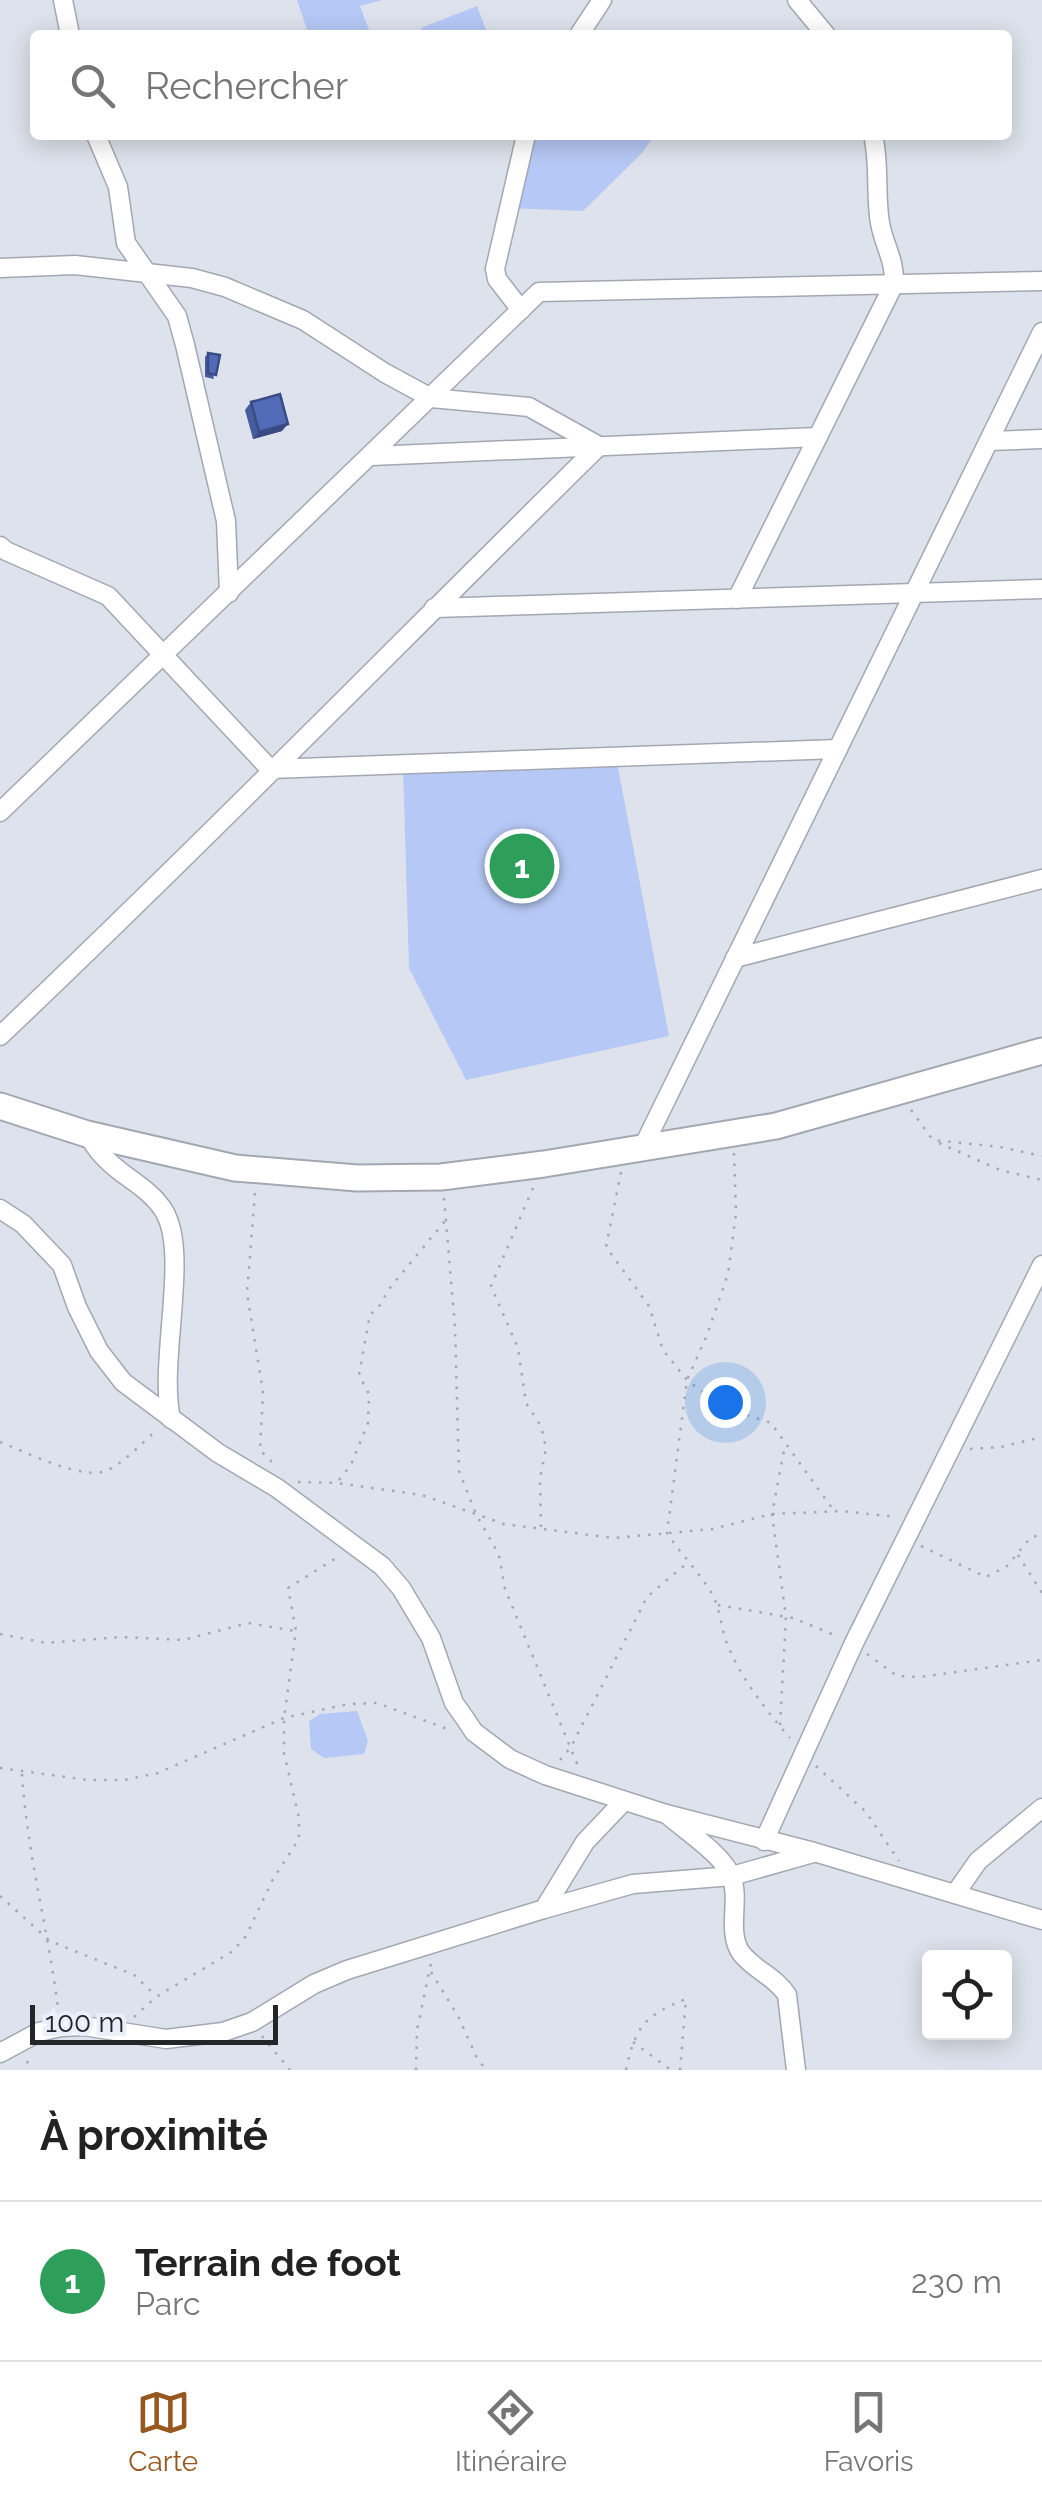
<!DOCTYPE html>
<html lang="fr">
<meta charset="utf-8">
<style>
:root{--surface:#fff;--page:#f2f2f2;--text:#222;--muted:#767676;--line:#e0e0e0;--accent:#975820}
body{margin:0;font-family:Raleway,sans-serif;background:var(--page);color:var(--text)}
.controls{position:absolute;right:30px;bottom:30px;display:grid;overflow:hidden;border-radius:10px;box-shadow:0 5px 25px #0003}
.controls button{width:90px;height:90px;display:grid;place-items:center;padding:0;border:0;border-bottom:2px solid var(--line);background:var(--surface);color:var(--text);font:50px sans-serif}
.scale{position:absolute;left:30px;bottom:25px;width:248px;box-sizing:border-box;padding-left:10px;border:5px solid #242529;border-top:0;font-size:28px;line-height:35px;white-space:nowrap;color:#242529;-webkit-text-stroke:8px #ebeff9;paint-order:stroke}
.you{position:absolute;left:725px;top:1402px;width:35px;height:35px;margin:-25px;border:8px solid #fff;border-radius:50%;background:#1a73e8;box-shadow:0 0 0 15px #1a73e833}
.badge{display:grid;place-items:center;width:65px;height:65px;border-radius:50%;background:var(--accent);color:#fff;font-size:32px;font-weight:700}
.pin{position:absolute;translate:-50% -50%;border:5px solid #fff;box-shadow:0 2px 10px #0006}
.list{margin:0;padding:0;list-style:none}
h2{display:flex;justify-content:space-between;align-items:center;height:130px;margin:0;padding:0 40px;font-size:42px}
h2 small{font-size:32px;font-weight:400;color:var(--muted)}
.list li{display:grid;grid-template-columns:65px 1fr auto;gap:30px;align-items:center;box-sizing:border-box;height:160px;padding:0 40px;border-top:2px solid var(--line)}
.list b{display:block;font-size:38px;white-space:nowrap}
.list p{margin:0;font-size:32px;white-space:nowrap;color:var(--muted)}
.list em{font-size:32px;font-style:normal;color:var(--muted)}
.icon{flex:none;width:55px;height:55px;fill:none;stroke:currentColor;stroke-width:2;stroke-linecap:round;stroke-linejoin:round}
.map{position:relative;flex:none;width:1042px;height:2070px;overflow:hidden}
.search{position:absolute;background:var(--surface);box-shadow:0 5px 25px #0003;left:30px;right:30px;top:30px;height:110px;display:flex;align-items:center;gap:25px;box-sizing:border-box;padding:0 35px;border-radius:10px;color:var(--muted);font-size:38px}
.sheet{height:290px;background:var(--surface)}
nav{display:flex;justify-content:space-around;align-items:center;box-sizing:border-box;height:140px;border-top:2px solid var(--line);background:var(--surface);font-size:28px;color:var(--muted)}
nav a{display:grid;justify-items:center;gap:5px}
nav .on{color:var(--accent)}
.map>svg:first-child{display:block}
.green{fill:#b6c8f5}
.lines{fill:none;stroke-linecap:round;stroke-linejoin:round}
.minor-casing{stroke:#a3a7b1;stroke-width:21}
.secondary-casing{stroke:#a3a7b1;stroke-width:29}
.path{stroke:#a3a7af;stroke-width:2.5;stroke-dasharray:2.5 8;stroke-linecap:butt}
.minor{stroke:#fff;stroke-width:18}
.secondary{stroke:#fff;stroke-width:25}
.wall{fill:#465c9f}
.shaded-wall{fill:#394b82}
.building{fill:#516bb9;stroke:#394b82;stroke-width:2.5}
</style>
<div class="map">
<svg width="1042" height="2070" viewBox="0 0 1042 2070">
<rect width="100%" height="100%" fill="#dde2ec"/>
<g class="green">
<polygon points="297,0 382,0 360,6 371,35 309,35"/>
<polygon points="477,6 488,35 424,35 421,28"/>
<polygon points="526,135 655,135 641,154 583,211 508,208"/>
<polygon points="616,757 669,1036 466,1080 409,968 403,765"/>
<polygon points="357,1711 368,1741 364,1754 324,1758 311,1749 309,1721 320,1714"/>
</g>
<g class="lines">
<defs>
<g id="minor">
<polyline points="63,0 70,35"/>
<polyline points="797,0 826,35"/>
<polyline points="579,35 602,0"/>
<polyline points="0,268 75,265 147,273 126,243 118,187 96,135"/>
<polyline points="521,310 497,279 495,269 526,135"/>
<polyline points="989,441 1042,439"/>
<polyline points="371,456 818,437"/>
<polyline points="0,546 6,551 108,596 270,769 838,749"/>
<path d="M737,599L894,284C895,259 884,246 880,223C875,194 880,164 873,135"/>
<polyline points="434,608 1042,589"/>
<polyline points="0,812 539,292 1042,281"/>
<polyline points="735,958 1042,879"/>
<path d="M0,1036C203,843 399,643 599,446L529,407L431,398L385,373L303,320L225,287L192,278L147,273L177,316L185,345L226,521L229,593"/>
<path d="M87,1134C93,1143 98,1152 106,1159C124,1178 149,1187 164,1211C190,1254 158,1361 171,1419"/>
<polyline points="642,1149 1042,332"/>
<polyline points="0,1209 23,1224 62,1265 77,1307 99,1351 123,1382 218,1453 277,1488 382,1566 401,1588 431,1638 454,1703 464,1717 474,1732 510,1759 545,1775 666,1814 814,1852 1042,1920"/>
<path d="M669,1816C686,1831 723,1855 731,1876C741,1899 726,1931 741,1953C754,1970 776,1977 787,1995L796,2070"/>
<polyline points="764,1841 854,1643 1042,1265"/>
<polyline points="955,1894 978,1861 1042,1808"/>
<polyline points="544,1909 633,1884 732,1876 813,1853"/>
<polyline points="0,2053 39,2032 61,2027 84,2026 166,2039 223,2032 252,2022 314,1984 347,1970 544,1909 585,1842 624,1801"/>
</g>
<polyline id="secondary" points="0,1106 87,1134 235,1168 357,1178 441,1177 544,1164 776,1126 1042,1051"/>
</defs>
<use href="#minor" class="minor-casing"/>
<use href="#secondary" class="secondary-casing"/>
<g class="path">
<polyline points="911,1110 933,1140 1000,1147 1042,1156"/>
<polyline points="939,1143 1000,1170 1042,1180"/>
<path d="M734,1153L736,1213L728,1274L707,1335L687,1380L667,1533C680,1553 697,1570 709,1589C720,1605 720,1623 726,1641C740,1677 765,1709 790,1738"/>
<polyline points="621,1172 606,1247 649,1306 663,1350 687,1380 722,1407 771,1423 834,1511"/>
<polyline points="533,1188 491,1286 518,1348 526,1403 541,1426 546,1448 540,1479 541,1529"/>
<polyline points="255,1193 247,1293 263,1392 260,1450 277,1467"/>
<polyline points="444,1198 455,1327 459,1471 476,1514 499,1555 505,1589 578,1766"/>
<path d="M0,1442C24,1451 84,1482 108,1470C126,1461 143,1442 158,1429"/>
<polyline points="970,1449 1001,1447 1042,1437"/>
<polyline points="339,1480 351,1465 368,1423 369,1394 359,1375 370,1314 377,1310 389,1289 445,1221"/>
<polyline points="298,1482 337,1483 422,1495 504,1524 614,1538 712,1529 772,1514 842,1511 896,1517"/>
<polyline points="921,1546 986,1577 1007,1566 1031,1537 1042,1535"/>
<polyline points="1018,1555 1042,1593"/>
<polyline points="718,1605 793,1618 839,1637"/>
<polyline points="0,1634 46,1643 121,1637 183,1640 248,1623 295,1631"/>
<polyline points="867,1654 897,1676 920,1677 1042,1660"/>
<polyline points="780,1725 786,1617 772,1514 785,1445"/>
<polyline points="560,1760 571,1747 647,1597 687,1563"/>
<polyline points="816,1766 866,1812 899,1861"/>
<polyline points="0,1768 88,1780 124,1780 158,1773 284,1718 348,1704 377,1703 453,1731"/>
<path d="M22,1774C27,1853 48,1929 58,2008"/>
<polyline points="0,1896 50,1941 134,1975 156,1996"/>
<polyline points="431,1972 458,2016 478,2060 487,2070"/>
<polyline points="134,2017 156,1997 233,1951 246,1936 273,1879 299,1839 299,1818 284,1753 284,1718 296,1631 288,1588 341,1555"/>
<polyline points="262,2036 290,2070"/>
<polyline points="633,2042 671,2070"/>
<polyline points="27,2061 30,2070"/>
<polyline points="416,2070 417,2030 431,1963"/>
<path d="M626,2070C635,2027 645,2015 686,1999L680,2070"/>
</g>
<use href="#minor" class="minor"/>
<use href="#secondary" class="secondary"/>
</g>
<g class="wall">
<polygon points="208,353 214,379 205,377 205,357"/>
<polygon points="251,402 282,431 253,439 245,410"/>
</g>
<polygon class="shaded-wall" points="288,424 282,431 253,439 259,432"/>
<g class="building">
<polygon points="208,353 220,355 216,375 208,373"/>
<polygon points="280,394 288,424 259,432 251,402"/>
</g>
</svg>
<div class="controls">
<button><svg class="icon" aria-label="locate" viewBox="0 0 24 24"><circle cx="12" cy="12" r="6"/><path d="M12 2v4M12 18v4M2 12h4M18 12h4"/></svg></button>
</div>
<div class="scale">100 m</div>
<div class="you"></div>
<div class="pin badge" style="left:522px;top:866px;background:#2e9e5b">1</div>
<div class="search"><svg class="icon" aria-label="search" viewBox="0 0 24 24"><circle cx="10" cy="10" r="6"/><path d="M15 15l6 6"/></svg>Rechercher</div>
</div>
<section class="sheet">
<h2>À proximité<small></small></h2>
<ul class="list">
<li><span class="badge" style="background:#2e9e5b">1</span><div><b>Terrain de foot</b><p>Parc</p></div><em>230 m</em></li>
</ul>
</section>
<nav>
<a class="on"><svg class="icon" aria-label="map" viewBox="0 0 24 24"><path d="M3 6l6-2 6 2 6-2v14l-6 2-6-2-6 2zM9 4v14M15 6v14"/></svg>Carte</a>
<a><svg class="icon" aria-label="directions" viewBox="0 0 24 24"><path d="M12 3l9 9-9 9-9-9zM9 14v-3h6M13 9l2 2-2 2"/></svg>Itinéraire</a>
<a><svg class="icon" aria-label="saved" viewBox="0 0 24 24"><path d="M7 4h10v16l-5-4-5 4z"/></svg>Favoris</a>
</nav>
